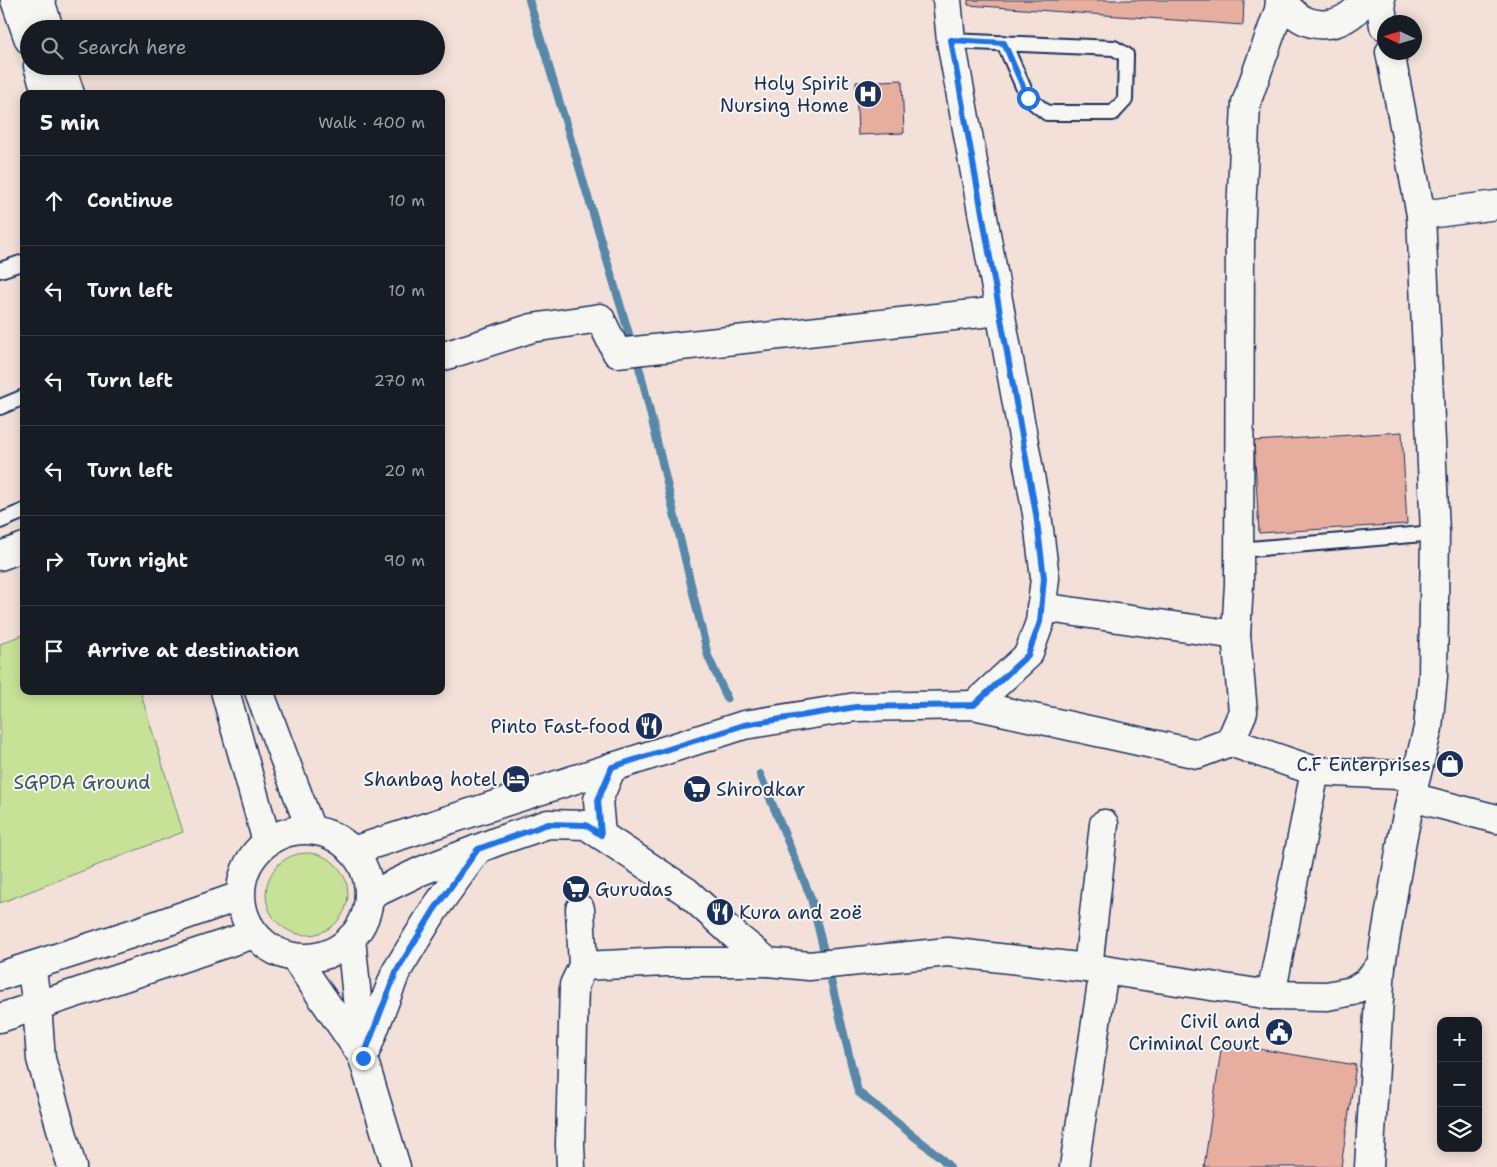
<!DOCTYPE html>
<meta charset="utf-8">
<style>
:root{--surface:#171b24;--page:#20242c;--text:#f1f3f6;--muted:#9ea1a6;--line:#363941}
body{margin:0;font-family:"Shantell Sans",sans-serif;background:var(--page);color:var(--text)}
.controls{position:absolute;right:15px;bottom:15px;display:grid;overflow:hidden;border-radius:10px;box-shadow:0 2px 12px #0003}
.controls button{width:45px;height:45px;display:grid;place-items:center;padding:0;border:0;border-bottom:1px solid var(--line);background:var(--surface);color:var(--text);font:25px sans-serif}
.compass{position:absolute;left:1377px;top:15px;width:45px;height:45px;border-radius:50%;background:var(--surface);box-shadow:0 2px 12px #0003;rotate:274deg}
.stop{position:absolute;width:15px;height:15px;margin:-11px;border:4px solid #1a73e8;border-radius:50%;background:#fff}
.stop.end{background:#1a73e8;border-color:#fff;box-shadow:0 1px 5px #0008}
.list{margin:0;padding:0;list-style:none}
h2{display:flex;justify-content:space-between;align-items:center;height:65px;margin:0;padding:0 20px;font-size:21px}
h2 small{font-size:16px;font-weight:400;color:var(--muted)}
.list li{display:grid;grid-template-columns:32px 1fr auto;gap:15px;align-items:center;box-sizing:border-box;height:90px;padding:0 20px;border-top:1px solid var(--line)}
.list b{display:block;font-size:19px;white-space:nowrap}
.list em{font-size:16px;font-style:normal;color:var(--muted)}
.icon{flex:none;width:28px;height:28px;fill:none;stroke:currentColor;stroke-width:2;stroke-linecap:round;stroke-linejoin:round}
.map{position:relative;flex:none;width:1497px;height:1167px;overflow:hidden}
.search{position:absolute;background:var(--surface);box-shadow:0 2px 12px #0003;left:20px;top:20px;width:425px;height:55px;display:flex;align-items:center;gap:12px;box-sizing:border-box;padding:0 18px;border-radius:28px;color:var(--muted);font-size:19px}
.panel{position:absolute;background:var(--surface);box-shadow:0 2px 12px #0003;left:20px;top:90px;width:425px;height:605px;border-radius:10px}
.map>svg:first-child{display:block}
.green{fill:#c7e197;stroke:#71887a}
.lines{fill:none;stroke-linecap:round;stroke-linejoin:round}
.stream{stroke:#5588a9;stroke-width:8}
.building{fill:#e7ae9f;stroke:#1b2f5e}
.lane-casing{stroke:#1b2f5e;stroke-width:18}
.street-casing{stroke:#1b2f5e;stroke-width:31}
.secondary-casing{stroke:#1b2f5e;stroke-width:31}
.lane{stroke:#f6f6f2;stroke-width:14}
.street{stroke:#f6f6f2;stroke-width:28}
.secondary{stroke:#f6f6f2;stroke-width:28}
.route{stroke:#1a73e8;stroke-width:6}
.labels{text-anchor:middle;stroke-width:4;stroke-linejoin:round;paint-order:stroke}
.poi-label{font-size:19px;fill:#1b2f5e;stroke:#f6f6f2;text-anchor:end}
.park-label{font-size:19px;fill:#3d5369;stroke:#f6f6f2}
</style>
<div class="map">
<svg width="1497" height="1167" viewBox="0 0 1497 1167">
<rect width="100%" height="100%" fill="#f2e0d9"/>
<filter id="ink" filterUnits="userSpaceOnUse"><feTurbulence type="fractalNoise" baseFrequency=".02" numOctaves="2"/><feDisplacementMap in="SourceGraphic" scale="10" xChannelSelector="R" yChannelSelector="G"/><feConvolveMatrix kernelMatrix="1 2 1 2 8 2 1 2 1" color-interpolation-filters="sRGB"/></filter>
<g filter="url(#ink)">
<g class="green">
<polygon points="24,634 24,691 140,691 183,832 0,903 0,644"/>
<circle cx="307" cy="894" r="41"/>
</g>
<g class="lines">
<g class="stream">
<polyline points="529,0 641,374 708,656 727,698"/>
<polyline points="760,774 811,898 858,1092 939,1156 950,1167"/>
</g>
</g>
<g class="building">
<polygon points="968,0 1244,0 1243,25 968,5"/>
<polygon points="902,80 904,133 858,135 856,82"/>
<polygon points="1402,432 1407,524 1259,533 1254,441"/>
<polygon points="1222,1043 1356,1065 1341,1167 1204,1167"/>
</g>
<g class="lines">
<defs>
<g id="lane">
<polyline points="951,41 1114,48 1126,55 1125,100 1113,113 1047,113 1028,98 1004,43"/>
<polyline points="0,270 24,262"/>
<polyline points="0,407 24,397"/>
<polyline points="0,521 24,511"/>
<polyline points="1239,550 1435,533"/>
</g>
<g id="street">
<polyline points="947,0 951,41 1037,514 1045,578 1040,622 1028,655 974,705"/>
<polyline points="1421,215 1497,205"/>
<polyline points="441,357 532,328 600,318 617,353 1000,311"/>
<polyline points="0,556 24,547"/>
<polyline points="1041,607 1236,635"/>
<polyline points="1230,742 1315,771 1271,995"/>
<polyline points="1315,771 1397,775"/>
<polyline points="601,835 598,800 612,767"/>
<polyline points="580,909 583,966"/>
<polyline points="31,966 37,1005 41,1059 72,1167"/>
<polyline points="1088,968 1104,824"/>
<polyline points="571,1167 570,1145 574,985 583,966 666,962 768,962"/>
<polyline points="1074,1167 1104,970"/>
<polyline points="1369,1167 1381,965"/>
</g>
<g id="secondary">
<polyline points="15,0 29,40"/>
<polyline points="40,0 49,29"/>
<path d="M1283,0C1302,33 1344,32 1364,0"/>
<polyline points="1380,0 1384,26"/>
<polyline points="38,66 47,94"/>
<polyline points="61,66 70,94"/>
<polyline points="225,691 267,842"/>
<polyline points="259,691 311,830"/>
<polyline points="1411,797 1497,819"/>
<circle cx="305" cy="894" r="64"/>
<polyline points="352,851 744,725 856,707 974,705 1198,754 1230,742 1243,712 1236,635 1239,584 1240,236 1246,103 1279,10 1280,0"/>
<polyline points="369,896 421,871 498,841 548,824 586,825 687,892 732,933 768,962 809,966 948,952 1104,970 1271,995 1327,996 1353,991 1367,982 1381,965 1402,840 1411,797 1428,728 1433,677 1435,533 1421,215 1390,52"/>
<polyline points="351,938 363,1058 396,1167"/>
<polyline points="295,958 361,1054"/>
<polyline points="0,976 137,932 240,896"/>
<polyline points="0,1018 254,934"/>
<polyline points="363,1058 396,972 434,910 478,849"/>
</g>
</defs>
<use href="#lane" class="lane-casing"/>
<use href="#street" class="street-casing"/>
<use href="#secondary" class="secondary-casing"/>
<use href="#lane" class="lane"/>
<use href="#street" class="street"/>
<use href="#secondary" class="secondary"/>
</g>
</g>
<g class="lines" filter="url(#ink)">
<polyline class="route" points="363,1058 396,972 434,910 478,849 548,824 586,825 601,835 598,800 612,767 744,725 856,707 974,705 1028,655 1040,622 1044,578 1036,514 951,40 1004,43 1028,98"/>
</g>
<defs>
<symbol id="hospital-disc" viewBox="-11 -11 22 22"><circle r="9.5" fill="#1b2f5e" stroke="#f6f6f2"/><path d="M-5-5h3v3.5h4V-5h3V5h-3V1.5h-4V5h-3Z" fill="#fff"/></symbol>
<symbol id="restaurant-disc" viewBox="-11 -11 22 22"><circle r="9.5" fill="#1b2f5e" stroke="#f6f6f2"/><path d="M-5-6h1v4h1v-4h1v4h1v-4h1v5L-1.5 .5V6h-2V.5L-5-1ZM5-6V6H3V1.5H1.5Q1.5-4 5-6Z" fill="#fff"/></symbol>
<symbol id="shop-disc" viewBox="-11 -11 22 22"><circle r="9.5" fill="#1b2f5e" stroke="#f6f6f2"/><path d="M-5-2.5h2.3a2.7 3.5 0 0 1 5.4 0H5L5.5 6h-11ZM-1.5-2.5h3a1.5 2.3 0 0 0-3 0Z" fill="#fff"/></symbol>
<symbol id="hotel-disc" viewBox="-11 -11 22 22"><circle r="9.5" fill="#1b2f5e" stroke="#f6f6f2"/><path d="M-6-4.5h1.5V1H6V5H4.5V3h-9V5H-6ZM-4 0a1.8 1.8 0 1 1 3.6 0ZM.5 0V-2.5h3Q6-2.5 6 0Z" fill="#fff"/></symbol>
<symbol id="supermarket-disc" viewBox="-11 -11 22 22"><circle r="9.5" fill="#1b2f5e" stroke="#f6f6f2"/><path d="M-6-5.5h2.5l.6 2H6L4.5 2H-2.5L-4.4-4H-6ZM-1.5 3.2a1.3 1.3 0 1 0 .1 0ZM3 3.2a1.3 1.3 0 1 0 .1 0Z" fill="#fff"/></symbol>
<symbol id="civic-disc" viewBox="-11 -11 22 22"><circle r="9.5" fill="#1b2f5e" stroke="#f6f6f2"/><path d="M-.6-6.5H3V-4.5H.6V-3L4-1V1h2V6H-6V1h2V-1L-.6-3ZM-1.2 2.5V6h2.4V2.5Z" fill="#fff"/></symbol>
</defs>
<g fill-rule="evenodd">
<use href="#hospital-disc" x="852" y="78" width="32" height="32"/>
<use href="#restaurant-disc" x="633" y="710" width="32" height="32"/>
<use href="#shop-disc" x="1434" y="748" width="32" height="32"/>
<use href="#hotel-disc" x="500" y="763" width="32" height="32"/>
<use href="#supermarket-disc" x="681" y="773" width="32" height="32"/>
<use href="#supermarket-disc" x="560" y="873" width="32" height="32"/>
<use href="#restaurant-disc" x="704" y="896" width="32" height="32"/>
<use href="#civic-disc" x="1263" y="1016" width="32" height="32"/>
</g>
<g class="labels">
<g class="poi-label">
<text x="849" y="90">Holy Spirit<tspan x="849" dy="22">Nursing Home</tspan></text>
<text x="630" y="733">Pinto Fast-food</text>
<text x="1431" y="771">C.F Enterprises</text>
<text x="497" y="786">Shanbag hotel</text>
<text x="716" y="796" text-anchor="start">Shirodkar</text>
<text x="595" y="896" text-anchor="start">Gurudas</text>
<text x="739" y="919" text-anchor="start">Kura and zoë</text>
<text x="1260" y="1028">Civil and<tspan x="1260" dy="22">Criminal Court</tspan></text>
</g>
<g class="park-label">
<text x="82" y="789">SGPDA Ground</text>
</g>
</g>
</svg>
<div class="controls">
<button>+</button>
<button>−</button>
<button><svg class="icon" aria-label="layers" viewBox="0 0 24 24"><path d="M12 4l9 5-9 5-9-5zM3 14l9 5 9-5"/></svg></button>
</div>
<svg class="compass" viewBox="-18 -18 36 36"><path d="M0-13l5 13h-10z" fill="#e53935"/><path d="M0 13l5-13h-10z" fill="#9ea1a6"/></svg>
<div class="stop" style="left:1028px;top:98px"></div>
<div class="stop end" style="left:363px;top:1058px"></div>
<div class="search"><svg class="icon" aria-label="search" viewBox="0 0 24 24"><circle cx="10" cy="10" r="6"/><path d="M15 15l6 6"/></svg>Search here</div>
<section class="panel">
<h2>5 min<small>Walk · 400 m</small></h2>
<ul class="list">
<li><svg class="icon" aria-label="ahead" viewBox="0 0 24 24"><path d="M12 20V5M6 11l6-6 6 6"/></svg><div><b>Continue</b></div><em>10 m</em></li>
<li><svg class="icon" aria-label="left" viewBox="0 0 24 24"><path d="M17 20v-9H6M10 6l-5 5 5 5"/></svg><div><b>Turn left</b></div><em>10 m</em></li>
<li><svg class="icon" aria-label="left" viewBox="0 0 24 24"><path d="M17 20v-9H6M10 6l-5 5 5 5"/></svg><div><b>Turn left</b></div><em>270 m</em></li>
<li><svg class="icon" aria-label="left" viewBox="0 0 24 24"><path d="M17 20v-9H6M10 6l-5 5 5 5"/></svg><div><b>Turn left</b></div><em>20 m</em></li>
<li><svg class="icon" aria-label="right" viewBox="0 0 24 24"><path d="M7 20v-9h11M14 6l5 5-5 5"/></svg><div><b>Turn right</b></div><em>90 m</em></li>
<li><svg class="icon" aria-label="arrive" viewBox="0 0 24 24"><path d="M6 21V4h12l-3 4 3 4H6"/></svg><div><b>Arrive at destination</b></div></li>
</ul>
</section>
</div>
